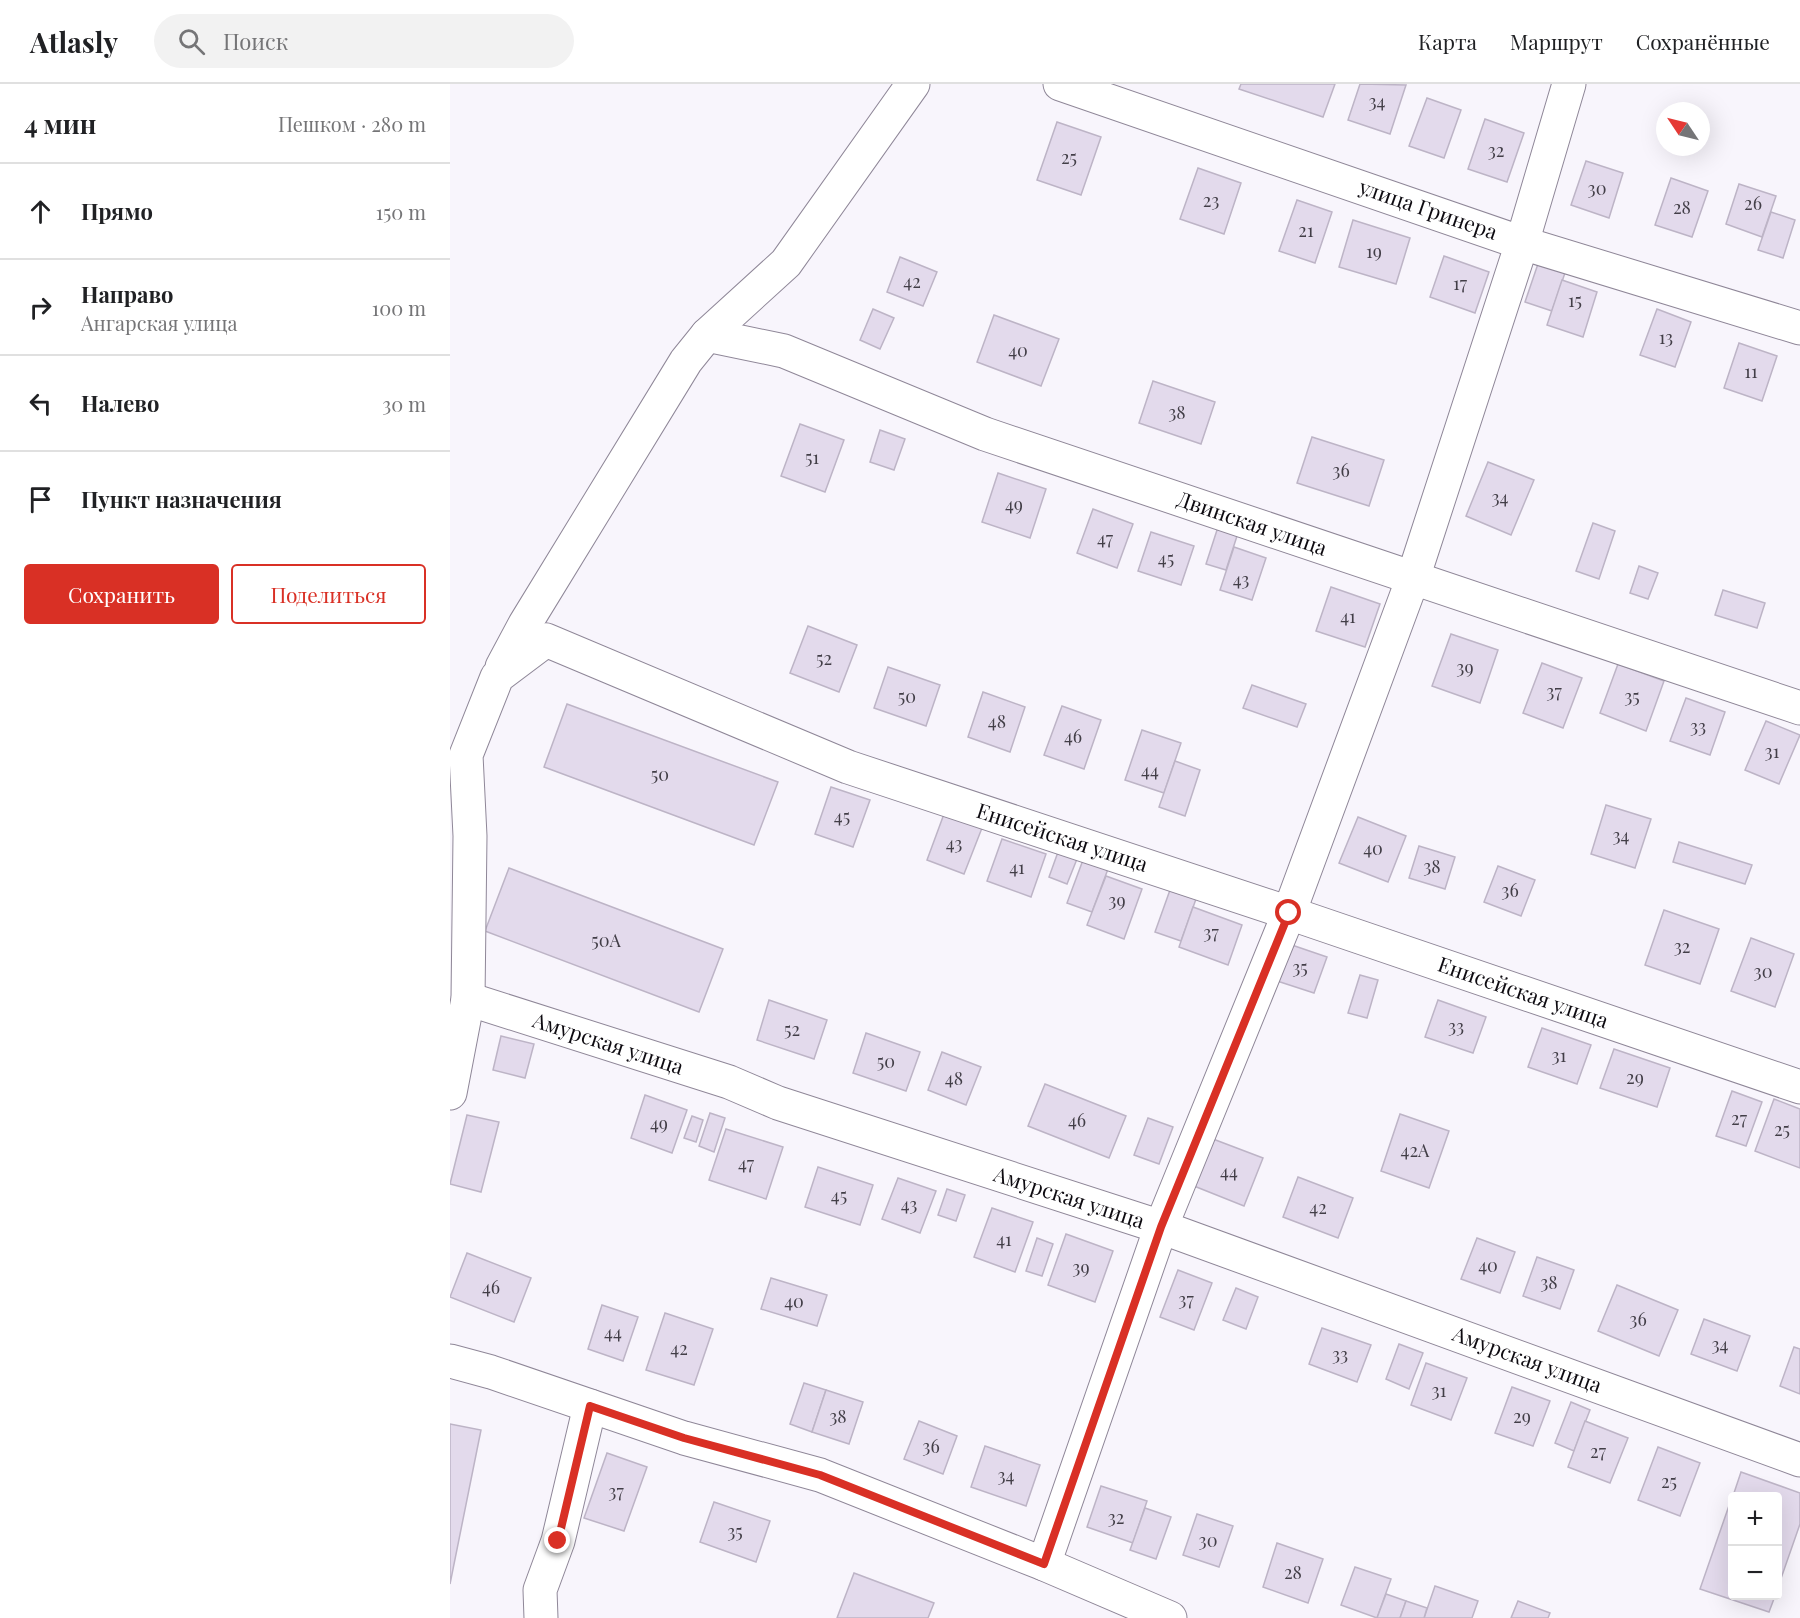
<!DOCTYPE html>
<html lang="ru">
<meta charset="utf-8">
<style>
:root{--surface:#fff;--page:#f2f2f2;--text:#202124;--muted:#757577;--line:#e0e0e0;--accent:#d93025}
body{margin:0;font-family:"Playfair Display",serif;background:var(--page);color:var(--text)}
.controls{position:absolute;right:18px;bottom:18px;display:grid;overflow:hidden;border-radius:6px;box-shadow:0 6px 24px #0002}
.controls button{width:54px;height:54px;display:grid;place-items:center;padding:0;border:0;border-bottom:2px solid var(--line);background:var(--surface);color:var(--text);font:30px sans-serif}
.compass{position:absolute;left:1206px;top:18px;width:54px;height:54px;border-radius:50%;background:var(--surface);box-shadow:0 6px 24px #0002;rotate:305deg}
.stop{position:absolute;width:18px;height:18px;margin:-14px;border:4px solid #d93025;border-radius:50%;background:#fff}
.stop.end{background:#d93025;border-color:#fff;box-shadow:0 2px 6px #0008}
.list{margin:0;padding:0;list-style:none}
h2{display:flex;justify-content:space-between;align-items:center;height:78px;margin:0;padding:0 24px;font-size:26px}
h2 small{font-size:20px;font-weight:400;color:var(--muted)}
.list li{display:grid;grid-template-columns:39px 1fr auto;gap:18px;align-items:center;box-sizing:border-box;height:96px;padding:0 24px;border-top:2px solid var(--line)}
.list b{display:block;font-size:22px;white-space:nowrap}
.list p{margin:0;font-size:20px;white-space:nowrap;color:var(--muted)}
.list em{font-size:20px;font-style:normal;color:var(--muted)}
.actions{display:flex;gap:12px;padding:18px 24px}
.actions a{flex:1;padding:14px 0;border:2px solid var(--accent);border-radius:6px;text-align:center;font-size:21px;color:var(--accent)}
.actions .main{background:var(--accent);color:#fff}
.icon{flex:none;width:33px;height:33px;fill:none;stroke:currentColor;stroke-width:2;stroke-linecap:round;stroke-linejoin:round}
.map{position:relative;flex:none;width:1350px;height:1534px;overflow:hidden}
header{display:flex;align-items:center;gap:36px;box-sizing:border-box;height:84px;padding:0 30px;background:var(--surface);border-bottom:2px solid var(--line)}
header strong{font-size:28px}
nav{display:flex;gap:33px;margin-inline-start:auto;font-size:21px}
.search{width:420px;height:54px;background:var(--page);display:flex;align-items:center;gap:15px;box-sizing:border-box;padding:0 21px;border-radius:33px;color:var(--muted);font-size:22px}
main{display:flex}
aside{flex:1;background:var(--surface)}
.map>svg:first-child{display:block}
.building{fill:#e3daec;stroke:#bdb4c6;stroke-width:1.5}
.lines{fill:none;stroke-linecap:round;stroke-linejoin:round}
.minor-casing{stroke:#8f8798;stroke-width:35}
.minor{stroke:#fff;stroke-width:33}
.route{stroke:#d93025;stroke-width:8}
.labels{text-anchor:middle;stroke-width:4.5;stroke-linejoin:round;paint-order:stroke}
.number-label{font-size:18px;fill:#423e47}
.street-label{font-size:21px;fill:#0d0a10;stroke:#fff}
</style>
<header>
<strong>Atlasly</strong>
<div class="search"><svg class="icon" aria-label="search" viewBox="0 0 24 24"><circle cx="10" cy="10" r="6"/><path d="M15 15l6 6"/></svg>Поиск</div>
<nav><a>Карта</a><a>Маршрут</a><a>Сохранённые</a></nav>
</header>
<main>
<aside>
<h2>4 мин<small>Пешком · 280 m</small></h2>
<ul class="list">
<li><svg class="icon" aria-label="ahead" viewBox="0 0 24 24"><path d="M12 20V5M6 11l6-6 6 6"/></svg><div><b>Прямо</b></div><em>150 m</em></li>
<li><svg class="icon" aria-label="right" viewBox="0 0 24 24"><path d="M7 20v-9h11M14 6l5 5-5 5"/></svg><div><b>Направо</b><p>Ангарская улица</p></div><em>100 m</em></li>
<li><svg class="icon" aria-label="left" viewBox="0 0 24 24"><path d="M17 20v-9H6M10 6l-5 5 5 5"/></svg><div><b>Налево</b></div><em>30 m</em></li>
<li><svg class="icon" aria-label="arrive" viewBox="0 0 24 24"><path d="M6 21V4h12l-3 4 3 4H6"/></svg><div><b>Пункт назначения</b></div></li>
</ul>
<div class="actions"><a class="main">Сохранить</a><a>Поделиться</a></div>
</aside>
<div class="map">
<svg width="1350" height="1534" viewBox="0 0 1350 1534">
<rect width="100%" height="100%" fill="#f8f5fc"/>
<g class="building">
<polygon points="791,0 885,0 873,33 789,5"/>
<polygon points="910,0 956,1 940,50 898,36"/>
<polygon points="977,14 1011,26 994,74 959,62"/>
<polygon points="1035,35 1074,49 1057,98 1018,85"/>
<polygon points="607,38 651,53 631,111 587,96"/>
<polygon points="1136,77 1173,89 1159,134 1121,121"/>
<polygon points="748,84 791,99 774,150 730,135"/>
<polygon points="1221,94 1258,107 1242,153 1205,141"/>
<polygon points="1289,100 1326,112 1312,153 1276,140"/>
<polygon points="847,116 882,128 865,179 829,167"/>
<polygon points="1321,128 1345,136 1333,174 1308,166"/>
<polygon points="903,136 960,154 946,200 889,183"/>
<polygon points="1091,171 1118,180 1102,227 1075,218"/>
<polygon points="994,172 1039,188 1025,229 980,213"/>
<polygon points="450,173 487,188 473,222 437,208"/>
<polygon points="1112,196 1147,208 1133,253 1097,241"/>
<polygon points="423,225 444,234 430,265 410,256"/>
<polygon points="1207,225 1241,238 1225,283 1190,271"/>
<polygon points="544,231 609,255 591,302 527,278"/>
<polygon points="1289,259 1327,272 1312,317 1274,304"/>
<polygon points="703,297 765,318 751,360 689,339"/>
<polygon points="350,340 394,356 375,408 331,392"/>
<polygon points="430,346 455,355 444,386 420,378"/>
<polygon points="862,353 934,376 919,422 847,399"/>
<polygon points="1038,378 1084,396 1061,451 1016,432"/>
<polygon points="548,389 596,405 580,454 532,438"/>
<polygon points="643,425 683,440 667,484 627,469"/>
<polygon points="1143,439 1165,447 1149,495 1126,487"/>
<polygon points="768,443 788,449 776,486 756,480"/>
<polygon points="701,448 744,462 731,501 688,487"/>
<polygon points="784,463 816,474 802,516 770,506"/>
<polygon points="1189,482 1208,489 1198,515 1180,509"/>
<polygon points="881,503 930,520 915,563 866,547"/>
<polygon points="1273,506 1315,519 1307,544 1265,531"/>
<polygon points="358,542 407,561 389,608 340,589"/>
<polygon points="1001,550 1048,566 1030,619 982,602"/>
<polygon points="1092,579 1132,594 1113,644 1073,629"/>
<polygon points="1168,580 1214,597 1196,647 1150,629"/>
<polygon points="438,583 490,601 476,642 424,624"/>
<polygon points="802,601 856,620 847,643 793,624"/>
<polygon points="533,608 575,623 560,668 518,653"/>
<polygon points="1236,614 1275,628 1260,671 1220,657"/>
<polygon points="117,620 328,698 304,761 94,683"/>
<polygon points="612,622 651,636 634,685 594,671"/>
<polygon points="1316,637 1350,651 1329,700 1295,686"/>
<polygon points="692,646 731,659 714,709 675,696"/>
<polygon points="725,677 750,686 735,732 709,723"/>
<polygon points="381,703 420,716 403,763 365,750"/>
<polygon points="1156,721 1201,735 1185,784 1141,770"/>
<polygon points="494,730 532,744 514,790 477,776"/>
<polygon points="908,733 956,752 938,798 889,779"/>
<polygon points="552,755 596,770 581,813 537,797"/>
<polygon points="1229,758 1302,781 1295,800 1223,778"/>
<polygon points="969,762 1005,773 995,805 959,794"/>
<polygon points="608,768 627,775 617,800 599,793"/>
<polygon points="633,776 658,785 642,828 617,819"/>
<polygon points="1048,782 1085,796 1071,832 1034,818"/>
<polygon points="59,784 273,865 249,928 35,847"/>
<polygon points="656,792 692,805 674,855 637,841"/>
<polygon points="720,806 746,815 731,857 705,848"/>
<polygon points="743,823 792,841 778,881 729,863"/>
<polygon points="1214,826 1269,845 1250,900 1195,881"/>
<polygon points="1301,854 1344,870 1325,923 1281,907"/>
<polygon points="836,859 877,873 864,909 824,896"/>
<polygon points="910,891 928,896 917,934 898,929"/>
<polygon points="319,916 377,936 364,975 307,956"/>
<polygon points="988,916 1036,933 1023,969 975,953"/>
<polygon points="1092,944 1141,961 1127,1000 1078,983"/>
<polygon points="416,949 470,968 456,1007 403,989"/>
<polygon points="51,952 84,960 75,994 43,986"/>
<polygon points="1164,965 1220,984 1207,1023 1150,1004"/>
<polygon points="492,968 531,983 516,1021 478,1006"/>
<polygon points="595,1000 676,1032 659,1074 578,1042"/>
<polygon points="1282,1007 1312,1018 1296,1062 1266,1052"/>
<polygon points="195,1011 237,1026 222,1069 181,1054"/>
<polygon points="1324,1015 1350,1025 1350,1084 1305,1067"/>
<polygon points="260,1029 275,1034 264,1068 249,1062"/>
<polygon points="950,1030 999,1047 979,1104 931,1087"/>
<polygon points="17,1031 49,1038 31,1108 0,1100"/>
<polygon points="242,1032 253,1036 246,1058 234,1054"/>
<polygon points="698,1034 723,1043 709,1080 684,1071"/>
<polygon points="276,1045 333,1063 316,1115 259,1096"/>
<polygon points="763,1055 813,1074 794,1122 744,1102"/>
<polygon points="368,1083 423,1101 410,1141 355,1123"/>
<polygon points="848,1093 903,1114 888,1154 833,1133"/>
<polygon points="448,1094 486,1107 470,1149 432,1135"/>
<polygon points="497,1105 515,1111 506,1137 488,1131"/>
<polygon points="542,1124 583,1138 565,1188 524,1173"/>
<polygon points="616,1150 663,1167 645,1218 598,1201"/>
<polygon points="587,1154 603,1160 592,1192 576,1187"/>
<polygon points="1027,1154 1065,1168 1050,1209 1011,1195"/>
<polygon points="17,1169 81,1194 64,1238 0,1213"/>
<polygon points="1087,1173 1124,1186 1110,1225 1073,1212"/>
<polygon points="728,1186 762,1199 744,1246 710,1233"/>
<polygon points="321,1194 377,1211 367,1242 311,1225"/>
<polygon points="1167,1201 1228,1226 1209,1272 1148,1247"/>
<polygon points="786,1204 808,1213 796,1245 773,1236"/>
<polygon points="152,1221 188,1233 173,1277 138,1265"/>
<polygon points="215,1229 263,1245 244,1301 196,1286"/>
<polygon points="1254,1235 1300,1252 1287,1287 1241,1270"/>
<polygon points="872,1244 921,1261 907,1298 859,1280"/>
<polygon points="949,1260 973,1269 959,1305 936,1295"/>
<polygon points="1344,1263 1350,1265 1350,1310 1330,1302"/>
<polygon points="976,1279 1017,1294 1001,1336 961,1321"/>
<polygon points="354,1299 376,1306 362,1348 340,1340"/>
<polygon points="1062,1303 1100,1317 1083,1362 1045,1349"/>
<polygon points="376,1306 413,1318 399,1360 362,1348"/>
<polygon points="1121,1318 1140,1326 1124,1367 1105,1359"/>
<polygon points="469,1337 507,1352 493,1390 454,1375"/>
<polygon points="1135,1337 1178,1354 1160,1399 1118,1383"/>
<polygon points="0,1340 31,1346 0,1500"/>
<polygon points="535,1362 590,1381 576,1422 521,1403"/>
<polygon points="1208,1363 1250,1379 1230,1432 1188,1416"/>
<polygon points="157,1369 197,1383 174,1447 134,1434"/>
<polygon points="1291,1388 1350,1409 1350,1440 1328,1503 1328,1412 1283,1412"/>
<polygon points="651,1402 697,1417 683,1459 637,1443"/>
<polygon points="1282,1413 1282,1512 1325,1512 1319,1528 1250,1505"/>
<polygon points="264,1418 320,1437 306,1478 250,1458"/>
<polygon points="695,1424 721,1433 706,1475 680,1466"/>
<polygon points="747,1430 783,1442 769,1483 733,1471"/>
<polygon points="827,1459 873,1475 858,1519 813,1503"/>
<polygon points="905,1483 941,1495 927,1534 891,1521"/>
<polygon points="404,1489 484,1519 478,1534 387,1534"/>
<polygon points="985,1502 1028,1517 1022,1534 974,1534"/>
<polygon points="936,1510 956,1517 950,1534 927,1534"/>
<polygon points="956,1517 977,1524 974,1534 950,1534"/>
<polygon points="1068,1517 1100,1529 1098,1534 1061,1534"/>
</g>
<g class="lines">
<defs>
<g id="minor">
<polyline points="610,0 1072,159 1350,244"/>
<polyline points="257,251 334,267 535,350 1350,624"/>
<polyline points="52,583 75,540 236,277 257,251 336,179 463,0"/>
<polyline points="18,915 279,998 328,1019 711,1143 1350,1376"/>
<polyline points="0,1009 18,915 20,752 16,671 47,593 96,556 398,683 839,829 1350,1003"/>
<polyline points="0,1277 41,1288 234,1354 370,1391 594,1480 720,1534"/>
<polyline points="594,1480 711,1143 839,829 963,494 1072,159 1119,0"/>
<polyline points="91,1534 90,1506 108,1457 140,1322"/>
</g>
</defs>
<use href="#minor" class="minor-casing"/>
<use href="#minor" class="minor"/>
</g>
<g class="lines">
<polyline class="route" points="108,1457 140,1322 234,1354 370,1391 594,1480 711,1143 839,829"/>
</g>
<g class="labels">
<g class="number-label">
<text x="927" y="24">34</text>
<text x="1046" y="73">32</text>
<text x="619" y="80">25</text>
<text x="1147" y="111">30</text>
<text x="761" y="123">23</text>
<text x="1303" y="126">26</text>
<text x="1232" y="130">28</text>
<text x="856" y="153">21</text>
<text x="924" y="174">19</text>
<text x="462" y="204">42</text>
<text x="1010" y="206">17</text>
<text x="1125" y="223">15</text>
<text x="1216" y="260">13</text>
<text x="568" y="273">40</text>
<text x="1301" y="294">11</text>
<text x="727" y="335">38</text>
<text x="362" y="380">51</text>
<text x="891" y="393">36</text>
<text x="1050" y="420">34</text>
<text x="564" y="427">49</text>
<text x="655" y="461">47</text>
<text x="716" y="481">45</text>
<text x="791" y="502">43</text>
<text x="898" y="539">41</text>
<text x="374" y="581">52</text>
<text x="1015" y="590">39</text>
<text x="1104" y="614">37</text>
<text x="457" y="619">50</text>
<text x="1182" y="619">35</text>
<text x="547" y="644">48</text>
<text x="1248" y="649">33</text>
<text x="623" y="659">46</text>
<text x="1322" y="674">31</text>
<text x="700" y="693">44</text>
<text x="210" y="697">50</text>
<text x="392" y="739">45</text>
<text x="1171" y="758">34</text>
<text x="504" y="766">43</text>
<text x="923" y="771">40</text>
<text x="982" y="789">38</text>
<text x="567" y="790">41</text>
<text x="1060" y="813">36</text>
<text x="667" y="823">39</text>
<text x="761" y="855">37</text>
<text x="156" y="863">50А</text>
<text x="1232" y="869">32</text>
<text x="850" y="890">35</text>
<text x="1313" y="894">30</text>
<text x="1006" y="949">33</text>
<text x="342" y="952">52</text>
<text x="1109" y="978">31</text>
<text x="436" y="984">50</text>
<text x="1185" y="1000">29</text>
<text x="504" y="1001">48</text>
<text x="1289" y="1041">27</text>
<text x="627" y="1043">46</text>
<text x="209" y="1046">49</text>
<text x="1332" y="1052">25</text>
<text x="965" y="1073">42А</text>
<text x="296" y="1086">47</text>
<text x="779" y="1094">44</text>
<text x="389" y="1118">45</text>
<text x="459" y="1127">43</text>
<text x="868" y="1130">42</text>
<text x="554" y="1162">41</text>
<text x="1038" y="1188">40</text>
<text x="631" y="1190">39</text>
<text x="1099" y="1205">38</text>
<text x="41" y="1210">46</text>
<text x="736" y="1222">37</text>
<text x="344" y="1224">40</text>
<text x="1188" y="1242">36</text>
<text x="163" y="1255">44</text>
<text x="1270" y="1267">34</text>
<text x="229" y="1271">42</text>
<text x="890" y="1277">33</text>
<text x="989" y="1313">31</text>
<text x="388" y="1339">38</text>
<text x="1072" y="1339">29</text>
<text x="481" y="1369">36</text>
<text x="1148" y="1374">27</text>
<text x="556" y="1398">34</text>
<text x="1219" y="1404">25</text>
<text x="166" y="1414">37</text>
<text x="666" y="1440">32</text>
<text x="285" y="1454">35</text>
<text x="758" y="1463">30</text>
<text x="843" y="1495">28</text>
</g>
<g class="street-label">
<text transform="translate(978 126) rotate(19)" y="7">улица Гринера</text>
<text transform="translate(802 440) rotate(19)" y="7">Двинская улица</text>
<text transform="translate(612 754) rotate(18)" y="7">Енисейская улица</text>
<text transform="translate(1073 909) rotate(19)" y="7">Енисейская улица</text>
<text transform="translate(158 960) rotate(18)" y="7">Амурская улица</text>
<text transform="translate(619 1114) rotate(18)" y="7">Амурская улица</text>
<text transform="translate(1077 1276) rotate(20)" y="7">Амурская улица</text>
</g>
</g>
</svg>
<div class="controls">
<button>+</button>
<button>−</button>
</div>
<svg class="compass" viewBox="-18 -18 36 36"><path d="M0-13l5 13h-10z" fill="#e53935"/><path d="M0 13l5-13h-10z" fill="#757577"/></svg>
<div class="stop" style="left:839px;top:829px"></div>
<div class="stop end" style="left:108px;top:1457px"></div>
</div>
</main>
